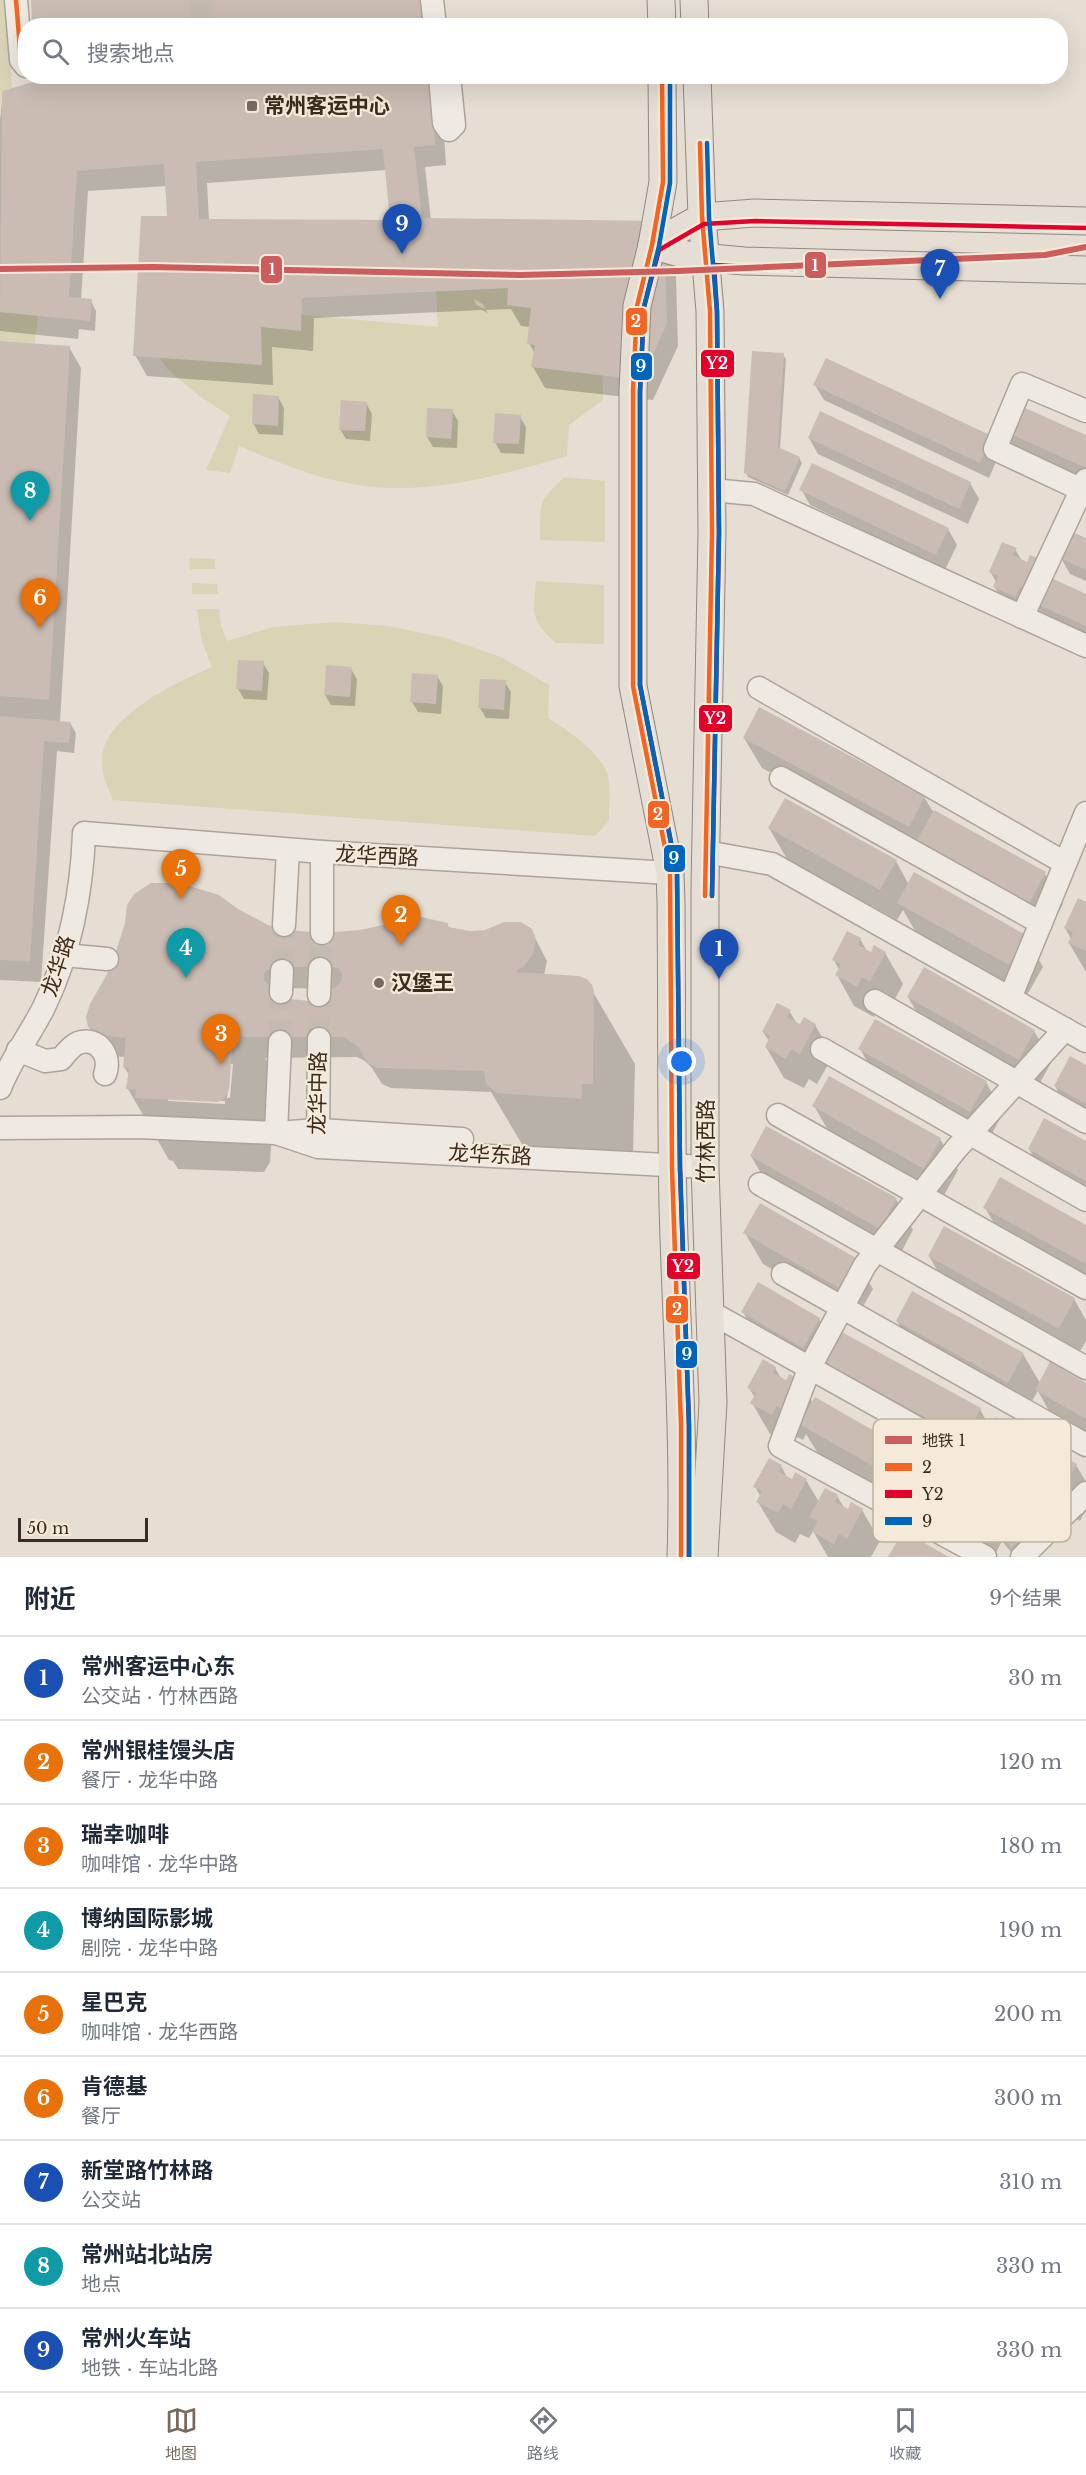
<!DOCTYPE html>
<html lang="zh">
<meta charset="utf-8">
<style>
:root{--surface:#fff;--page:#f6f6f7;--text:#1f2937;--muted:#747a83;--line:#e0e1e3;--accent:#776a5f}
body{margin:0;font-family:"Libre Baskerville","Noto Sans SC",serif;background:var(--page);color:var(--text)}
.scale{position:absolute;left:18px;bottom:15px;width:130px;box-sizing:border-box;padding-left:6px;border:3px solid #3b2b21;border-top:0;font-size:16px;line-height:21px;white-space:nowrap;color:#3b2b21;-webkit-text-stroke:4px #f5ead9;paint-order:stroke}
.you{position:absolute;left:682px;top:1062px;width:21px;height:21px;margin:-15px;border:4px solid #fff;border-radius:50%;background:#1a73e8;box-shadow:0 0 0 9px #1a73e833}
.badge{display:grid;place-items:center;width:39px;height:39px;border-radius:50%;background:var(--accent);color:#fff;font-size:20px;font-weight:700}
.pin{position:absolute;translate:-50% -50px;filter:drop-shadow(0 2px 3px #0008)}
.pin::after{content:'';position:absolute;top:32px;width:21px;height:18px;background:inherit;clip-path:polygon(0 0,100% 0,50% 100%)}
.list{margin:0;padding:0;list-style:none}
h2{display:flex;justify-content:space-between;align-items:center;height:78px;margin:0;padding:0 24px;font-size:26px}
h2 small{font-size:20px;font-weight:400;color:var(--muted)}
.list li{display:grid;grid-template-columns:39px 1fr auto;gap:18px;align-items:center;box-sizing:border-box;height:84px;padding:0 24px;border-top:2px solid var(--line)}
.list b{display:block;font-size:22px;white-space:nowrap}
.list p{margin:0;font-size:20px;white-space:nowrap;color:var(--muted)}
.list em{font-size:20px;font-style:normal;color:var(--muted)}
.icon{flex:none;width:33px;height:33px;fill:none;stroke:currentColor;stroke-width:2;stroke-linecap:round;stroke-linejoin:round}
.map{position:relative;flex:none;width:1086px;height:1557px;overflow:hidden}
.search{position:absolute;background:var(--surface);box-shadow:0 6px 24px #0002;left:18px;right:18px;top:18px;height:66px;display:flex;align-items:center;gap:15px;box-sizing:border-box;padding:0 21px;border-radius:24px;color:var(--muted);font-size:22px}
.sheet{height:834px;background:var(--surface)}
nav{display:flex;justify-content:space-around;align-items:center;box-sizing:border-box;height:84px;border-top:2px solid var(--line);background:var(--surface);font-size:16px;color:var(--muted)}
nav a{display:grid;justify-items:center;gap:3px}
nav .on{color:var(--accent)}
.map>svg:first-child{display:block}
.green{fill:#d8d4b5}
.shadow{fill:#0003;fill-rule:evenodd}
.building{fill:#cabcb3;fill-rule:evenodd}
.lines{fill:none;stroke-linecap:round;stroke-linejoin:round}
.minor-tunnel{stroke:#c4baaf;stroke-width:22;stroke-dasharray:22 11;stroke-linecap:butt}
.minor-casing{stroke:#aca39a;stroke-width:25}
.major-casing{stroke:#918981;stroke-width:29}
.minor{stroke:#eee9e3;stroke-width:22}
.major{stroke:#e5ded5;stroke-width:27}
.bus-1-casing{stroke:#f5ead9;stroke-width:9}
.bus-2-casing{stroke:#f5ead9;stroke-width:9}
.bus-3-casing{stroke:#f5ead9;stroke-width:9}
.bus-1{stroke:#f26522;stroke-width:4.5}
.bus-2{stroke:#e4002b;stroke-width:4.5}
.bus-3{stroke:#0065bd;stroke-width:4.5}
.metro-1-casing{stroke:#f5ead9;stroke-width:10}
.metro-1{stroke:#cd5c5c;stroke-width:6}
.poi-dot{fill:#776a5f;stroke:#f5ead9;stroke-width:2}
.labels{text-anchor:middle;stroke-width:4.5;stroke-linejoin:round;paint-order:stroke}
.poi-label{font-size:21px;font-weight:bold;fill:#3b2b21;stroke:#f5ead9;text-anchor:start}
.street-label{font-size:21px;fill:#3b2b21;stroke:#f5ead9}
.key{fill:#f5ead9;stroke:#bdb1a2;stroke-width:1.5}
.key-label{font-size:16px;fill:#3b2b21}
.line-badge{stroke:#f5ead9;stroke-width:2}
.badge-label{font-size:16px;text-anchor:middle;font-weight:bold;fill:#fff}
</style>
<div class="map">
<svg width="1086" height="1557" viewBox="0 0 1086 1557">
<rect width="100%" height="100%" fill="#e6ded2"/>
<g class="green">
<polygon points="0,0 5,0 12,89 2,91 0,108"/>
<path d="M600,258L603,400L569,425L567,456C494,477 419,499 342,482C307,475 272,460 239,446L230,473L206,470L230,416L198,395L166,368L145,333L283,313L438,327L435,271Z"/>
<polygon points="0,312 38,316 35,343 0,341"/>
<path d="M565,477L605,481V542L540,540C541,504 536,502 565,477Z"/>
<polygon points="189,558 215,559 215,569 190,569"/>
<path d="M536,581L604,585V644L556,643C530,619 533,615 536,581Z"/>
<polygon points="192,583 217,584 218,594 192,594"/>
<path d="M197,609H219L221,626L227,641L273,627L335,622L388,626L446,638L501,657L549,685L548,718C569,732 597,749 607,773C611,784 609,809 609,821L595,836L113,800C108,787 101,774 102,760C103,716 177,682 212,667L202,642Z"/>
</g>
<g class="shadow">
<path d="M440,76L446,165L425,167L431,220L675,243L678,346L653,400L545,388L533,367L535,354L529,343L530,327L521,326L511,309L486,310L488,313L482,310L314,318L313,351L272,347L273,385L147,376L135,355L169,217L167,186L88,191L81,300L91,301L96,311L95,331L79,329L78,339L0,331V120L3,92ZM387,170L392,221L209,220L207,183Z"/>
<polygon points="0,343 69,347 81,368 60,722 70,723 76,733 74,753 57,751 41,982 0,980"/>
<polygon points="783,355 786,359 780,449 799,458 802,463 788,495 748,477 746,472"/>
<polygon points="815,385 1000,453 989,478 824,400"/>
<polygon points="278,397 284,408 283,435 259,434 253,423"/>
<polygon points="366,403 372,414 370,441 346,439 340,429"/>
<polygon points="452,411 458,421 457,448 433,447 427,437"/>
<polygon points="520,417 526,427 524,454 501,453 495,442"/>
<polygon points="1005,431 1086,437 1086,482 1017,452"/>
<polygon points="809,438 970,483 979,499 968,524 818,454"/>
<polygon points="801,489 948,529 957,545 945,570 810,505"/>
<polygon points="1086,540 1086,581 1070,574 1061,558"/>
<polygon points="1015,549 1022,561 1052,580 1086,595 1086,637 1012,617 994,586 996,582 990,571"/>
<polygon points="263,663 269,673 267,700 244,699 238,689"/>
<polygon points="351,669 357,679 355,706 331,705 325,695"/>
<polygon points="437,676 443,686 441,714 418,712 412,702"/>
<polygon points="505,682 511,692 509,719 486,718 480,708"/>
<polygon points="744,738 924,797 934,813 1045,874 1063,904 1047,933 928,857 762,768"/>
<polygon points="769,828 896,861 909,885 1025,936 1043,967 1027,995 917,934 903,910 897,920 787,859"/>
<polygon points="1086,904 1086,972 1069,943 1071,939 1065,928"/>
<path d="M237,910L267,926L288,932L322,934L447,924L450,929L470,933L531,930L547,961L544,975L586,980L635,1064L633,1155L529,1156L491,1092L391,1088L382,1084L372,1068L365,1061L357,1057L265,1058L276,1078L270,1162L264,1172L178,1169L173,1161L169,1160L128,1089L130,1076L124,1067L125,1057L113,1056L101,1048L89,1026ZM283,988L335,989L310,1003L290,1001ZM230,1064H233L230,1098H227ZM168,1098L225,1101V1104L168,1101Z"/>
<polygon points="860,939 867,951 871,954 885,953 903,984 888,1012 880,1007 874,1017 854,1006 837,975 839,970 834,960"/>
<polygon points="908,997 1034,1031 1052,1061 1036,1090 926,1028"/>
<polygon points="790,1012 797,1024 815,1025 833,1056 817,1084 809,1079 804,1088 784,1078 766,1047 769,1041 763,1032"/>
<polygon points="860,1049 986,1082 1003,1113 988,1141 878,1080"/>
<polygon points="1086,1066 1086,1124 1073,1117 1055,1086"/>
<polygon points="814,1106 940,1139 958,1170 942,1199 832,1137"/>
<polygon points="1086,1143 1086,1201 1047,1179 1029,1149"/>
<polygon points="751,1156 896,1199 913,1230 898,1258 769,1187"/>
<polygon points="985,1208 1086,1227 1086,1284 1003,1238"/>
<polygon points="945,1228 1074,1299 1086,1320 1086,1341 1076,1358 947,1287 929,1256"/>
<polygon points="745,1233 855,1259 873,1289 857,1317 763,1264"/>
<polygon points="743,1312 819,1319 834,1345 980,1409 990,1428 1076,1465 1086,1482 1086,1509 1080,1521 1026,1490 1048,1516 1060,1537 1035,1557 1015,1557 1002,1541 996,1553 915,1507 905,1490 899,1501 819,1455 806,1434 803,1440 795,1436 789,1445 770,1434 752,1403 755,1398 749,1388 775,1368 782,1380 800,1381 813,1403 896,1445 906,1462 992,1497 999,1509 1024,1489 760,1343"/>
<polygon points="897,1321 1023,1354 1040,1383 1086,1384 1086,1438 1054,1420 1038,1391 1025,1413 915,1352"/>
<polygon points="781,1466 788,1479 792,1481 806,1480 819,1502 837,1496 845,1509 849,1511 862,1510 880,1541 871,1557 828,1557 813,1531 809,1538 800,1534 795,1543 776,1532 758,1502 761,1497 755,1487"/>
</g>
<g class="building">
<polygon points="31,0 424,0 426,26 32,26"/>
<path d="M36,76H430L435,145L414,147L422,218L664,221L667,324L641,380L531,367L535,345L527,344L531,308L507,305L508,288L302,298L301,331L261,327L262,365L133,356L141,216H167L164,164L77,171L69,297L92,299L90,321L0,312L2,91L37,81ZM383,149L390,220L199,219L196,162Z"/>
<polygon points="474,299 483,304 485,309 476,305"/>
<polygon points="0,341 70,346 49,700 0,696"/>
<polygon points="752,351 784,353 778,447 800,457 785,491 744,473"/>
<polygon points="826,358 992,436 980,463 813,385"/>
<polygon points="253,394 279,396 278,426 252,424"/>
<polygon points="341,400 367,402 365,431 339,430"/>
<polygon points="1016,404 1086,435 1086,468 1004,431"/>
<polygon points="427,408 453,409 451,439 426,437"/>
<polygon points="820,411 971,482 959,509 808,438"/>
<polygon points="495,413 521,415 519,444 493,443"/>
<polygon points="812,463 949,528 936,555 799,490"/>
<polygon points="1072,532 1086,538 1086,570 1060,558"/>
<polygon points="1002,542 1017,548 1013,555 1027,562 1030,555 1042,560 1028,591 1020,587 1015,597 993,587 998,576 989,572"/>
<polygon points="1051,578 1086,594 1086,626 1039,605"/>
<polygon points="238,660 264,661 262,691 236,689"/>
<polygon points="326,665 352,667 350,697 324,695"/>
<polygon points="412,673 438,675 436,704 410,702"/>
<polygon points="480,679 506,680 504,710 478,708"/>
<polygon points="759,707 925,796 909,827 743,738"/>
<polygon points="0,716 71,722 69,743 44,741 30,961 0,960"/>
<polygon points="785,798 897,860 880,890 768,828"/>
<polygon points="934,810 1046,872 1029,903 917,840"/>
<polygon points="914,872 1026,935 1009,965 897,903"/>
<path d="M151,883H180L219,895L238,909L268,925L288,930L322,933L360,930L411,919L412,915L448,923V927L470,931L485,930L504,922H521L532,929L536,939L533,954L524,966L515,972L579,976L587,979L592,985L594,991L593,1084H582V1099L497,1093L486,1084L484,1071L378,1068L368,1063L358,1047L344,1037H233L229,1090L223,1100L217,1102L135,1098L136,1090L126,1089L129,1069L123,1067L126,1038L100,1035L88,1027L86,1017L90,1004L111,967L125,923L127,905L134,894ZM328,966L338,968L342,974L341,982L323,997L309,1001L291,999L273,990L264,980V973L271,968Z"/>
<polygon points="1078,898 1086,902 1086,951 1068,943 1073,932 1064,928"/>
<polygon points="847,931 861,938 858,945 871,952 874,945 886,952 870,982 862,977 857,987 835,975 841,964 832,960"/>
<polygon points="924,967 1035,1030 1019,1060 907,997"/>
<polygon points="777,1003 791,1010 787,1017 800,1024 804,1017 816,1024 800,1054 791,1049 786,1059 765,1047 770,1036 762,1032"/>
<polygon points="875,1019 987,1081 970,1112 858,1049"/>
<polygon points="1070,1056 1086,1065 1086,1104 1054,1086"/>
<polygon points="829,1076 941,1138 924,1169 812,1106"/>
<polygon points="1044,1118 1086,1141 1086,1181 1028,1149"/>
<polygon points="766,1126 897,1198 880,1229 750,1156"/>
<polygon points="1000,1177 1086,1225 1086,1264 983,1208"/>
<polygon points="760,1203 856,1258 839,1288 743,1233"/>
<polygon points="944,1226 1075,1298 1059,1329 928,1256"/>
<polygon points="758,1282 820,1318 803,1348 741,1312"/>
<polygon points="912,1291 1024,1353 1008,1383 896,1321"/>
<polygon points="840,1331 981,1408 964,1439 824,1362"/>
<polygon points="763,1359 776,1367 773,1373 786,1380 789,1374 801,1380 785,1410 777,1406 772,1415 750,1403 756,1393 747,1388"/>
<polygon points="1050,1362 1086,1383 1086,1419 1035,1390"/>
<polygon points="815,1397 897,1444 882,1471 799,1424"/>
<polygon points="995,1417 1077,1464 1062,1491 980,1444"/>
<polygon points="769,1458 782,1465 779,1472 792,1479 795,1472 807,1479 791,1509 783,1504 778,1513 756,1502 762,1491 753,1487"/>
<polygon points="1025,1487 1049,1516 1011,1547 987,1518"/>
<polygon points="825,1488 838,1495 835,1502 848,1509 851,1502 863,1509 847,1539 839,1534 834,1544 812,1532 818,1521 809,1517"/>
<polygon points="903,1531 949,1557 888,1557"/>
</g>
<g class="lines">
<g class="minor-tunnel">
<polyline points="200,0 202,26"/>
<polyline points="320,969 322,933"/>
<polyline points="282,971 284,925"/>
<polyline points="319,1039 319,995"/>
<polyline points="280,1042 281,992"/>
</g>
<defs>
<g id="minor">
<polyline points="16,0 21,60 26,66"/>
<polyline points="432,0 435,26"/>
<polyline points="440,76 444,123 449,130 454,125 449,76"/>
<polyline points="712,490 754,494 1086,646"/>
<polyline points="1082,490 995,449 1022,384 1086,411"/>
<polyline points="1022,617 1086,480"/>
<polyline points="759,688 1065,863"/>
<polyline points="781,778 1041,923"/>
<polyline points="706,852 772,864 1086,1041"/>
<polyline points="284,925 288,850"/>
<polyline points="322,933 322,852"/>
<polyline points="64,955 107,959"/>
<polyline points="281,992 282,971"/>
<polyline points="319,995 320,969"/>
<polyline points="1010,998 1086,813"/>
<polyline points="875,1001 1086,1122"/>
<polyline points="280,1042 276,1133 319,1130 462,1139"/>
<polyline points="822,1049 1086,1200"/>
<path d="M18,1050L45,1061L61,1059C66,1053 71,1046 78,1043C98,1036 112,1056 105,1074"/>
<path d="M0,1088C11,1059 30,1035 44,1007C70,954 82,891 84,833L322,852L670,873"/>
<polyline points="778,1115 1086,1288"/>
<polyline points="0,1128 139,1127 276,1133 318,1147 705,1167"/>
<polyline points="318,1142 319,1039"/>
<polyline points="760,1184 1086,1368"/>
<polyline points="783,1274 1086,1445"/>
<polyline points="710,1312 1005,1477 1075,1505"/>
<polyline points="985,1557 780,1446 810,1367 865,1265 956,1149 1065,1029"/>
<polyline points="1022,1557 1086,1493"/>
</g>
<g id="major">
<polyline points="661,0 662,26"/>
<polyline points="694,0 695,26"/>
<path d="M662,76L663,182L652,245L637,306L633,391V686L670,873L671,901C672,1003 671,1105 673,1206C676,1323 685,1440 681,1557"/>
<polyline points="697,76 702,217 710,311 712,533 705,886 705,1167 713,1403 704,1557"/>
<polyline points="652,245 702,217 755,213 1086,221"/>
<polyline points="652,245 690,256 744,261 1086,270"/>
</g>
</defs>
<use href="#minor" class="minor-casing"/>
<use href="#major" class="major-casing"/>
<use href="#minor" class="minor"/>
<use href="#major" class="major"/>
<defs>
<g id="bus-1">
<polyline points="16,0 21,60 26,65"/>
<polyline points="662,76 663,182 652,245 637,306 633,391 633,686 670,873 672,1168 681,1425 681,1557"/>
<polyline points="700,143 702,217 710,311 712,533 705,896"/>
</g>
<g id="bus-2">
<polyline points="712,896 719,533 717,311 714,265 793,269"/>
<polyline points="689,1557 689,1425 680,1168 677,873 640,685 640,391 644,307 659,250 704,224 755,221 1086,228"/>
</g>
<g id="bus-3">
<polyline points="670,76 670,183 659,246 644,307 640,391 640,685 677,873 680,1168 689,1425 689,1557"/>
<polyline points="707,143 709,217 717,311 719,533 712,896"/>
</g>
</defs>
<use href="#bus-1" class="bus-1-casing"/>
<use href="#bus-2" class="bus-2-casing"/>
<use href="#bus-3" class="bus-3-casing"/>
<use href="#bus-1" class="bus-1"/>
<use href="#bus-2" class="bus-2"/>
<use href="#bus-3" class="bus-3"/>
<defs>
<polyline id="metro-1" points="0,269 153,267 520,275 678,271 1045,255 1086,247"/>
</defs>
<use href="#metro-1" class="metro-1-casing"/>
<use href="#metro-1" class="metro-1"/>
</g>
<g class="poi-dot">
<rect x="246" y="100" width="12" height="12" rx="3"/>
<circle cx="379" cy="983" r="6"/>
</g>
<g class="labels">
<g class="poi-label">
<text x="264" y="113">常州客运中心</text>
<text x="391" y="990">汉堡王</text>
</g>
<g class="street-label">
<text transform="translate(377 856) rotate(3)" y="7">龙华西路</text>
<text transform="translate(58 966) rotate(-72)" y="7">龙华路</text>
<text transform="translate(318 1093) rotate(-89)" y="7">龙华中路</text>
<text transform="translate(706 1141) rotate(-90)" y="7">竹林西路</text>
<text transform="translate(490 1155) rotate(3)" y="7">龙华东路</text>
</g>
</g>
<rect x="873" y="1419" width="198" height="123" rx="9" class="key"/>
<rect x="885" y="1436" width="27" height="8" fill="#cd5c5c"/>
<rect x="885" y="1463" width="27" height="8" fill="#f26522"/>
<rect x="885" y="1490" width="27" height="8" fill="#e4002b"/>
<rect x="885" y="1517" width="27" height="8" fill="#0065bd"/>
<g class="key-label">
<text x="922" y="1446">地铁 1</text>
<text x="922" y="1473">2</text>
<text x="922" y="1500">Y2</text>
<text x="922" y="1527">9</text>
</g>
<g class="line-badge">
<rect x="804" y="251" width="23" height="28" rx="6" fill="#cd5c5c"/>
<rect x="260" y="255" width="23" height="29" rx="6" fill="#cd5c5c"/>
<rect x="625" y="307" width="23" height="29" rx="6" fill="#f26522"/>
<rect x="700" y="349" width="35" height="29" rx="6" fill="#e4002b"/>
<rect x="630" y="352" width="23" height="29" rx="6" fill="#0065bd"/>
<rect x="698" y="704" width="35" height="29" rx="6" fill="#e4002b"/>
<rect x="647" y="800" width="23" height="29" rx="6" fill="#f26522"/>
<rect x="663" y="844" width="23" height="29" rx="6" fill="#0065bd"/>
<rect x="666" y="1252" width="35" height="28" rx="6" fill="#e4002b"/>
<rect x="665" y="1295" width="24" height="29" rx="6" fill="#f26522"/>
<rect x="675" y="1340" width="23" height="29" rx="6" fill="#0065bd"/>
</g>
<g class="badge-label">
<text x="815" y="271">1</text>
<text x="272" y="275">1</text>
<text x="636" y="327">2</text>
<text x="717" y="369">Y2</text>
<text x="641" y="372">9</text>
<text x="715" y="724">Y2</text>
<text x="658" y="820">2</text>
<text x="674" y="864">9</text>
<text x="683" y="1272">Y2</text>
<text x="677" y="1315">2</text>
<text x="687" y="1360">9</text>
</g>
</svg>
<div class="scale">50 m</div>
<div class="you"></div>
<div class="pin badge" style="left:719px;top:979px;background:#1a4fb4">1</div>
<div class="pin badge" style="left:401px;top:945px;background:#e8710a">2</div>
<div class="pin badge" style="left:221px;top:1064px;background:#e8710a">3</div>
<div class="pin badge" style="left:186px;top:978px;background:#0f9aa8">4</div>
<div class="pin badge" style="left:181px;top:899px;background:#e8710a">5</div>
<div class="pin badge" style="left:40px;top:628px;background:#e8710a">6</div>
<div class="pin badge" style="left:940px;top:299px;background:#1a4fb4">7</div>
<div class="pin badge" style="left:30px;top:521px;background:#0f9aa8">8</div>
<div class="pin badge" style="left:402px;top:254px;background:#1a4fb4">9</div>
<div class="search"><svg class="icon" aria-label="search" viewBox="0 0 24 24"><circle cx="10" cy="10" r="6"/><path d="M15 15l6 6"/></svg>搜索地点</div>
</div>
<section class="sheet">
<h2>附近<small>9个结果</small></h2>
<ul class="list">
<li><span class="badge" style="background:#1a4fb4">1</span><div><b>常州客运中心东</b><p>公交站 · 竹林西路</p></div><em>30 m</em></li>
<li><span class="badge" style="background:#e8710a">2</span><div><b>常州银桂馒头店</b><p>餐厅 · 龙华中路</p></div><em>120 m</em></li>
<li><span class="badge" style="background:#e8710a">3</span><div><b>瑞幸咖啡</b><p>咖啡馆 · 龙华中路</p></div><em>180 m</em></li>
<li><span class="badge" style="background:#0f9aa8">4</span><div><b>博纳国际影城</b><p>剧院 · 龙华中路</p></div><em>190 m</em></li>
<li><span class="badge" style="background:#e8710a">5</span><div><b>星巴克</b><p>咖啡馆 · 龙华西路</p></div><em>200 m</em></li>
<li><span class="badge" style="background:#e8710a">6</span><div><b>肯德基</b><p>餐厅</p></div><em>300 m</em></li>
<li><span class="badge" style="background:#1a4fb4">7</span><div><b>新堂路竹林路</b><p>公交站</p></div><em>310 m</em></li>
<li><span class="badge" style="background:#0f9aa8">8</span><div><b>常州站北站房</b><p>地点</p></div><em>330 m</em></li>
<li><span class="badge" style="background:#1a4fb4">9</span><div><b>常州火车站</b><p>地铁 · 车站北路</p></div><em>330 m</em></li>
</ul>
</section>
<nav>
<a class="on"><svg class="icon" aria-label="map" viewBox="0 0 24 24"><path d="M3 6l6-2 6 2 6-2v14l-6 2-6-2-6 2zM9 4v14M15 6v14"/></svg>地图</a>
<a><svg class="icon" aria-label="directions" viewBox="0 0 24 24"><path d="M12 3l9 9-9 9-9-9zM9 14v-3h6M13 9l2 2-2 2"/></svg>路线</a>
<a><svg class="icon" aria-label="saved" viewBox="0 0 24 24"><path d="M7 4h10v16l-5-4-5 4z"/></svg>收藏</a>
</nav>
